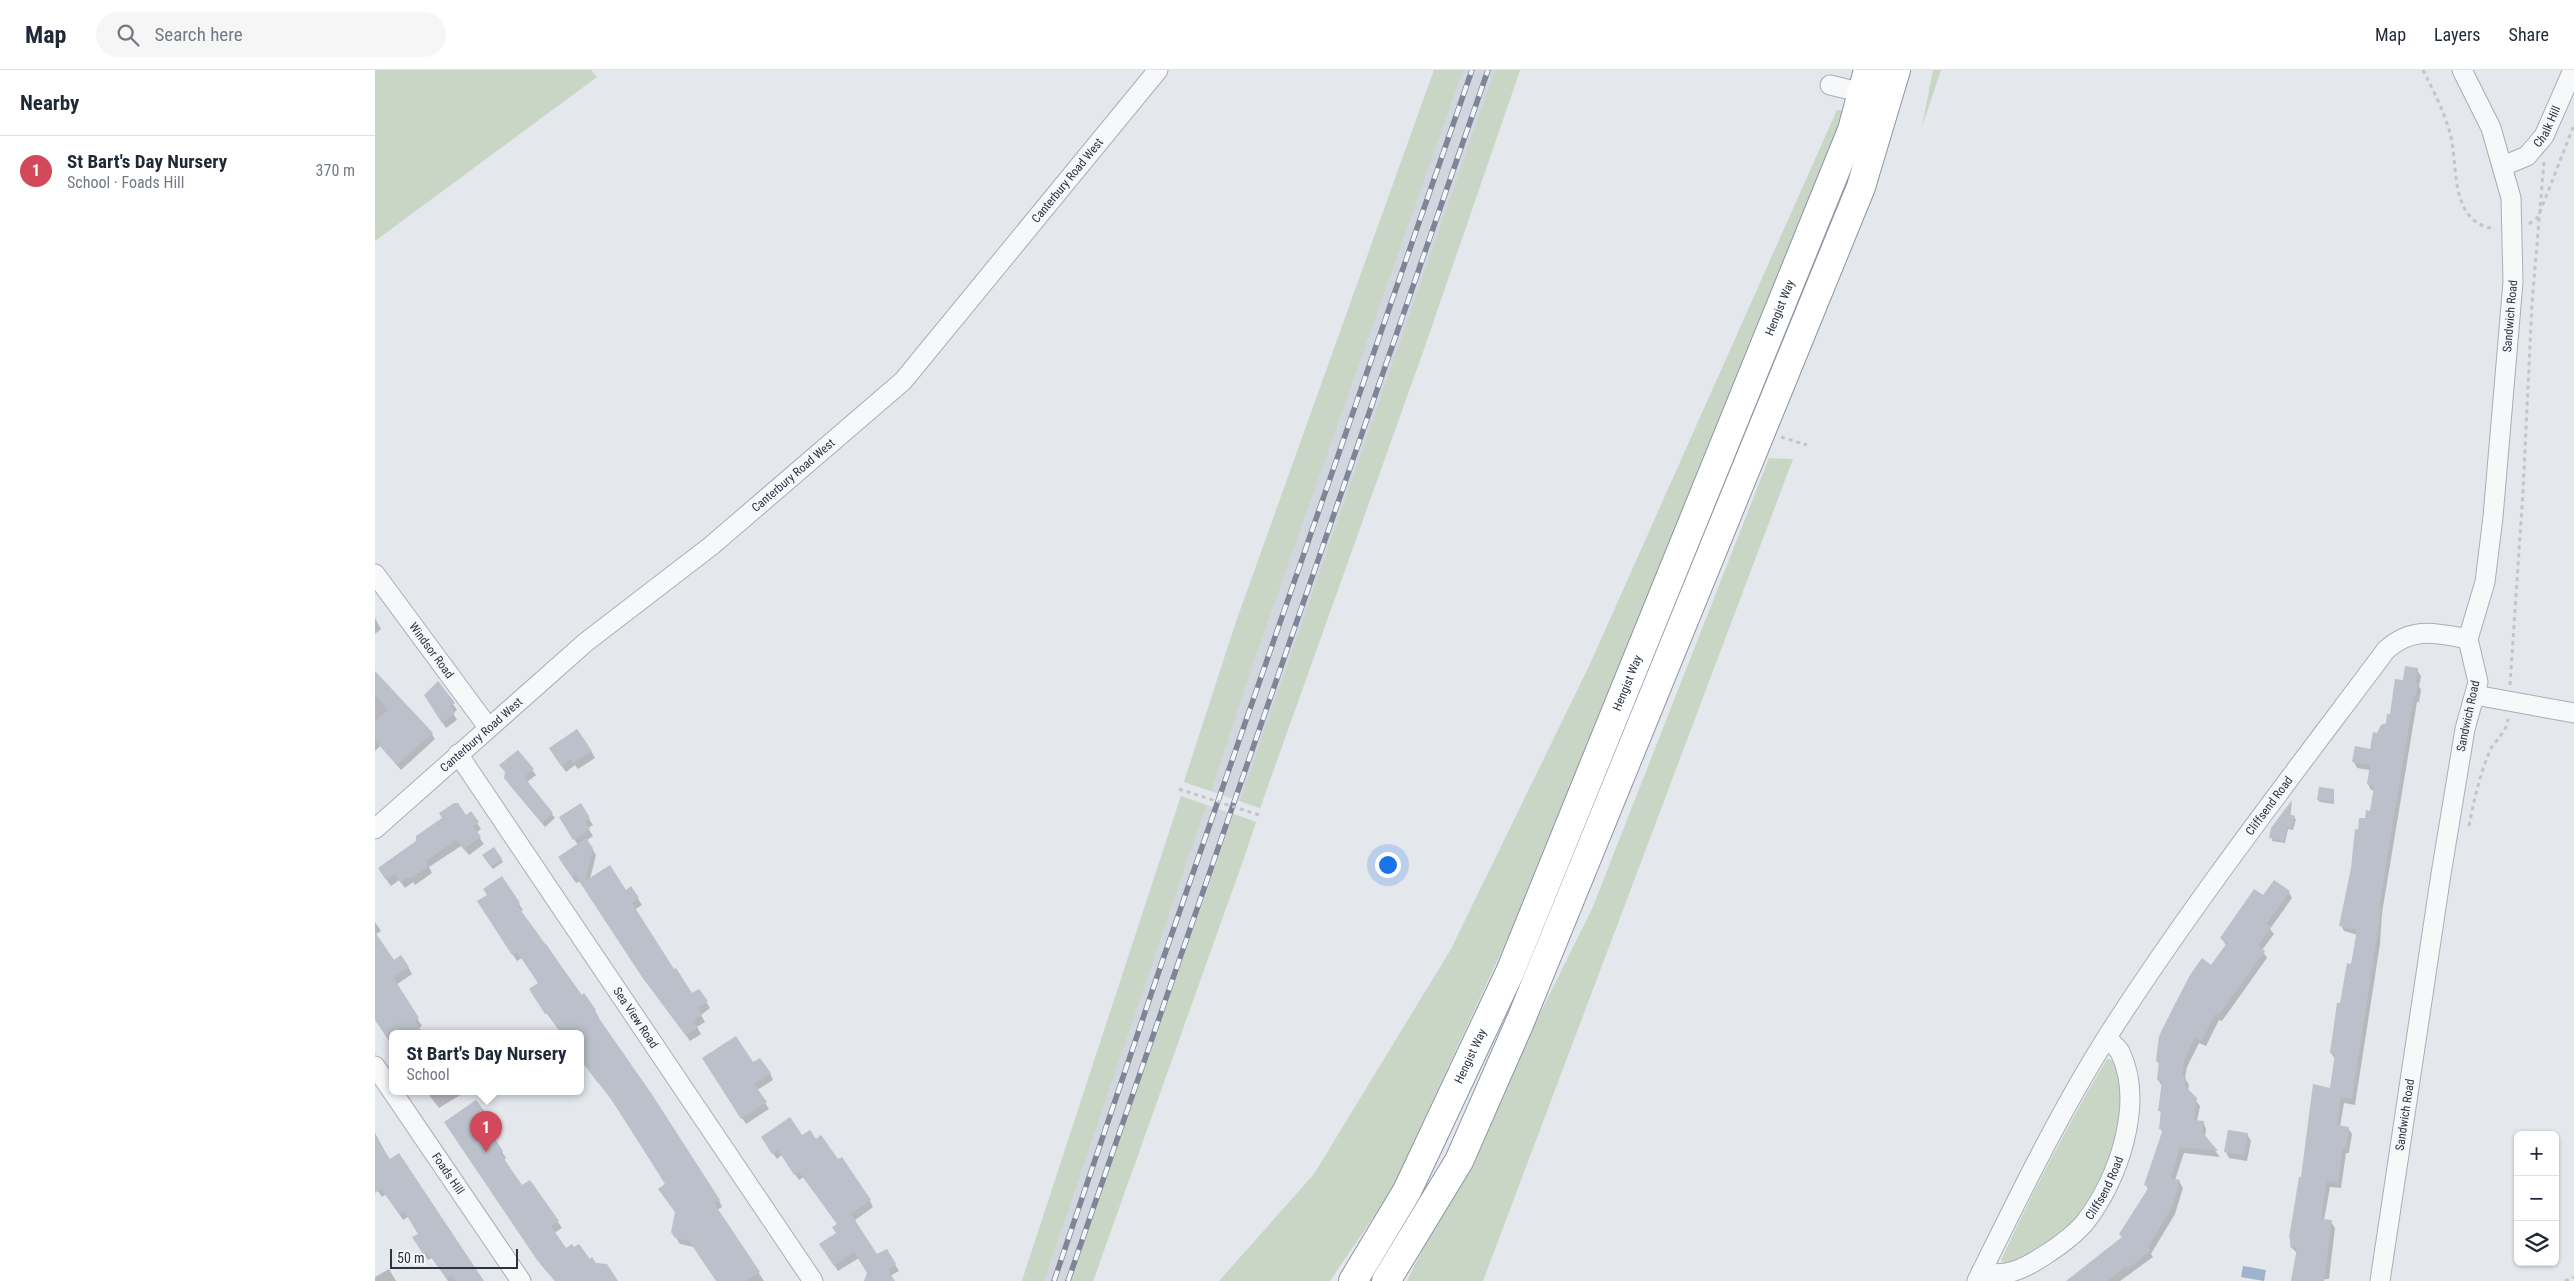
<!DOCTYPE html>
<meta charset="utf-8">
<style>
:root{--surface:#fff;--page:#f6f6f7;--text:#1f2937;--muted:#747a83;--line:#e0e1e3;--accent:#d1495b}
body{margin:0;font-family:"Roboto Condensed",sans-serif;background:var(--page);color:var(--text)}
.controls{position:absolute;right:15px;bottom:15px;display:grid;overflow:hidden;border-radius:8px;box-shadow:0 1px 4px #0004}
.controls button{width:45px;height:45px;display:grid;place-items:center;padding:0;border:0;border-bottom:1px solid var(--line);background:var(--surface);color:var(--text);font:25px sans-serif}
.scale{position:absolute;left:15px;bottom:12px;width:128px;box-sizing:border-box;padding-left:5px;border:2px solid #2b3445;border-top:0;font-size:14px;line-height:18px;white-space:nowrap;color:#2b3445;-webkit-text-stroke:4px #f4f6f9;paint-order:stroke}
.you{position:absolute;left:1012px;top:794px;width:18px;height:18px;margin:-12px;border:4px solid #fff;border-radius:50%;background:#1a73e8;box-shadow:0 0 0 8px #1a73e833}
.badge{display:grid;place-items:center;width:32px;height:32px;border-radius:50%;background:var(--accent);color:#fff;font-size:16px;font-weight:700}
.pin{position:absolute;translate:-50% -41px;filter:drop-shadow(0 1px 2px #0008)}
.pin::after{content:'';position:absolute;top:26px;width:18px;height:15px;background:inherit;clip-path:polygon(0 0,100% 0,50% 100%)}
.popup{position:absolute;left:14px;top:960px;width:195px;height:65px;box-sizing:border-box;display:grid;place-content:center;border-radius:8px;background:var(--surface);filter:drop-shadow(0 1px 4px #0005);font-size:16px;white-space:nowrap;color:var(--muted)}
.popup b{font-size:19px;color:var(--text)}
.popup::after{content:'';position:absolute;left:50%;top:100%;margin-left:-10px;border:10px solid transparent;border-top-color:var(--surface)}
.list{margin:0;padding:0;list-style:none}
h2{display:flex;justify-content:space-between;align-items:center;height:65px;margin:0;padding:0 20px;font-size:21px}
h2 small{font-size:16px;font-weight:400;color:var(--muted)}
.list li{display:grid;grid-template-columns:32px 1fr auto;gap:15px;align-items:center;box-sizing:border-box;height:70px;padding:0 20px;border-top:1px solid var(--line)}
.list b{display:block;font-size:19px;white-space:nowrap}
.list p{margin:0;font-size:16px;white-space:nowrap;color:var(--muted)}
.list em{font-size:16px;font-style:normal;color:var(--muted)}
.icon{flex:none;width:28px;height:28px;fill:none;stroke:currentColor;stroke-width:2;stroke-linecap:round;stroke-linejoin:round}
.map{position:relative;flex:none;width:2199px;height:1211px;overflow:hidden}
header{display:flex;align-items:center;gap:30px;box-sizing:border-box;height:70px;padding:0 25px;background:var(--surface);border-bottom:1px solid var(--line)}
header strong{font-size:24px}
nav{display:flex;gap:28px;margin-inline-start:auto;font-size:18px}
.search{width:350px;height:45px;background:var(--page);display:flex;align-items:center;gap:12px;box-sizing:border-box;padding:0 18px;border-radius:28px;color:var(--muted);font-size:19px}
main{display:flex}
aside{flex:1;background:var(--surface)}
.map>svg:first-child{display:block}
.built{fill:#d2d6de}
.green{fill:#c9d6c5}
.water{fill:#9fb4cc}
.shadow{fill:#0003}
.building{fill:#bbc0ca}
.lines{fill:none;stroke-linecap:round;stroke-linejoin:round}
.minor-casing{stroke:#a9aeb7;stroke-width:21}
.highway-casing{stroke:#8b94a3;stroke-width:30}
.path{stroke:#c2c5cb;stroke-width:3;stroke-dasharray:4 4;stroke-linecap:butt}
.minor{stroke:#f7f8fa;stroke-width:19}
.highway{stroke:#fff;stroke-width:28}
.rail-casing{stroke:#7d8696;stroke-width:5.5}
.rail{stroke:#f4f6f9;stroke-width:4;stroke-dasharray:11;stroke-linecap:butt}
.path-bridge{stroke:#c2c5cb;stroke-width:3;stroke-dasharray:4 4;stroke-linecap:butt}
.labels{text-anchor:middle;stroke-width:4;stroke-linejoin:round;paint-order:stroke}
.street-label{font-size:12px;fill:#2b3445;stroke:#f4f6f9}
</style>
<header>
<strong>Map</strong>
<div class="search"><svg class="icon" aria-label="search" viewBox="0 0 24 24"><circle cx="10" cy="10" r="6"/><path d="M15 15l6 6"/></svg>Search here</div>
<nav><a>Map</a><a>Layers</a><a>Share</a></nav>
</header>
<main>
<aside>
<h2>Nearby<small></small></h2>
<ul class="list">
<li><span class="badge">1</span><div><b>St Bart's Day Nursery</b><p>School · Foads Hill</p></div><em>370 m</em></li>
</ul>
</aside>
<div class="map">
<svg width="2199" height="1211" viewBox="0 0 2199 1211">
<rect width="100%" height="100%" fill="#e4e7ec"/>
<g class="built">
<polygon points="1059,0 1145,0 1050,276 885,738 809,712 861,552"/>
<polygon points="806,726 881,752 718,1211 647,1211"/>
</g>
<g class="green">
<polygon points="0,0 216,0 222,7 0,171"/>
<polygon points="1059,0 1088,0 875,602 836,721 809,712 861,552"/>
<polygon points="1120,0 1145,0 1050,276 885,738 865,731"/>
<polygon points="1558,0 1566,0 1547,57"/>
<polygon points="1462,40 1475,41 1135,863 1016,1121 955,1211 844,1211 939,1104 1076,879 1215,594"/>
<polygon points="1394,388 1418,389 1108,1211 1032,1211 1217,839"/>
<polygon points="806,726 831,735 669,1211 647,1211"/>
<polygon points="859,744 881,752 869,788 718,1211 695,1211"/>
<path d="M1732,989L1739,990C1745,999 1745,1009 1746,1020C1753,1081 1709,1162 1653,1189C1646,1192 1637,1193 1630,1194L1626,1190C1658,1121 1693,1054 1732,989Z"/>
</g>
<polygon class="water" points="1868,1196 1891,1200 1889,1211 1866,1207"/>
<g class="shadow">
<polygon points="0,548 6,559 0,564"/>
<polygon points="2042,600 2046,606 2044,616 2046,620 2044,632 2042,632 2007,843 2005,874 1980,1035 1969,1033 1965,1057 1973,1058 1977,1064 1974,1083 1971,1083 1966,1118 1955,1117 1949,1150 1956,1152 1960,1158 1954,1209 1918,1211 1922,1183 1916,1177 1915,1168 1927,1109 1956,1020 1960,989 1956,983 1983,865 1969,861 1966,855 1984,761 1996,742 2000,721 1996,720 1993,714 1995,700 1982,698 1979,692 1996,680 2003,664 2012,654 2029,612"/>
<polygon points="63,613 82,640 78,643 82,650 71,658 50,625"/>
<polygon points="0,616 57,664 60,669 26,700 5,676 0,681"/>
<polygon points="216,681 220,688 203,699 200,695 191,702 179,685"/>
<polygon points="143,682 161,705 152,712 180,748 170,757 133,713"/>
<polygon points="1959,720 1959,734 1945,732 1943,730"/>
<polygon points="1917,733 1915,746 1921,749 1918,760 1913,759 1910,773 1897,771 1898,758"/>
<polygon points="205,735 218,755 213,758 218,766 212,770 221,785 215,809 250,822 256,818 267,835 259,840 298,901 317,925 324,920 335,938 326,945 330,952 322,957 326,964 315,971 262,897 205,811 201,813 188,794 203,775 185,747"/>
<polygon points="90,746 102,753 106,759 101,763 109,774 94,785 86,776 54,797 57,803 40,815 38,812 30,818 24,810 16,816 8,805"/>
<polygon points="118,778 128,792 118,799 110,788"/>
<polygon points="1914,822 1917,828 1895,859 1899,864 1887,880 1892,888 1847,951 1844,950 1831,976 1824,973 1812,997 1810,1008 1814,1015 1813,1021 1825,1036 1822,1051 1828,1052 1831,1059 1830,1068 1845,1087 1809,1083 1800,1110 1804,1111 1808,1118 1800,1144 1776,1184 1778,1187 1745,1211 1692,1211 1748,1168 1773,1120 1771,1115 1788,1063 1785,1058 1787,1045 1784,1040 1787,1016 1783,1010 1785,995 1782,991 1836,896 1851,875 1846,868 1888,826"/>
<polygon points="144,834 148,840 145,842 168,876 171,874 206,926 209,924 224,947 222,948 344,1130 347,1137 342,1140 389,1211 342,1211 319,1177 305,1174 297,1161 301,1143 289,1125 291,1114 225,1012 223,1013 205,989 205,963 186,963 159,926 164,914 147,888 142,891 107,838"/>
<polygon points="0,852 6,861 0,865 19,892 33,897 37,904 21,915 47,956 43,958 46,963 17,963 17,974 5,956 0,944"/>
<polygon points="378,994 395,1003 398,1010 382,1020 394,1039 371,1054 332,995"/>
<polygon points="51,1021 92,1021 64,1038"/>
<polygon points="113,1048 116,1054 111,1058 131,1088 129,1090 147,1117 155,1111 183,1152 187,1158 179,1163 191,1180 215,1190 242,1211 180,1211 167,1196 75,1058"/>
<polygon points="0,1063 15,1091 108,1211 73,1211 57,1188 53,1190 43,1174 44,1164 33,1147 28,1150 11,1124 7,1127 0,1117"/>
<polygon points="1872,1064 1876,1071 1872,1091 1854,1088 1851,1082"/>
<polygon points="427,1067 440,1070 474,1099 495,1131 498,1137 479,1151 502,1186 511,1180 524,1201 515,1206 518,1211 497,1211 484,1188 463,1201 450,1180 462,1163 463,1155 429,1107 424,1110 407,1085 402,1089 391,1074"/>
<polygon points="14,1199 21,1211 0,1211 0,1207"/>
</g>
<g class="building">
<polygon points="2030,596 2043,598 2041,612 2043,613 2041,626 2039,626 2004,838 2006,838 2002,867 1977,1029 1966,1027 1962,1055 1974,1057 1971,1078 1968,1077 1963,1113 1952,1111 1947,1142 1947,1149 1957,1150 1949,1211 1916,1211 1922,1178 1915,1177 1916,1168 1914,1168 1924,1107 1926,1107 1938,1014 1955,1018 1960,984 1955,983 1962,933 1965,933 1972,893 1976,894 1982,860 1964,856 1976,798 1980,759 1983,760 1984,748 1990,748 1991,740 1995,741 1999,716 1992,714 1995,695 1977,692 1980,676 1995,679 1998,662 2002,663 2006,655 2011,653 2012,644 2015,644 2020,609 2028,610"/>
<polygon points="0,601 58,663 22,695 0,670 0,651 13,640 0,625"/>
<polygon points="63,611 80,633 76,636 80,643 67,653 49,625"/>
<polygon points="202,659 217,681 198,693 196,689 186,696 174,678"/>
<polygon points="143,680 159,699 149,707 178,743 167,753 129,708 130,702 124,695"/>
<polygon points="1944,717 1959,719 1958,732 1942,730"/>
<polygon points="1917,730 1914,744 1920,746 1916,758 1912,757 1909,771 1894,768 1896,758"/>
<polygon points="79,733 83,733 91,745 96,741 104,752 98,756 106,767 89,779 81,770 51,791 54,796 35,809 33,807 25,812 20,804 11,810 3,798 41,771 41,766 67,748 64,743"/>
<polygon points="206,733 215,748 210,752 215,759 198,770 184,747"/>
<polygon points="211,768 218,778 210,811 235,795 251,820 256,816 264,828 257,833 299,899 301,898 317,923 324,919 333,931 323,938 327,945 318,951 323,957 311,966 267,907 200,805 197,807 183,787"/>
<polygon points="119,777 127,789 116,797 107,785"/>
<polygon points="127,806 145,833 142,835 207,925 209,923 221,940 219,941 276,1023 345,1130 339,1133 385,1202 371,1211 341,1211 314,1171 300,1168 296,1162 300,1142 283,1119 290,1114 239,1033 205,989 205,963 186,963 173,943 170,944 154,919 163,913 142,882 137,885 102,831 112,825 108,819"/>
<polygon points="1899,810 1915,821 1891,854 1896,857 1883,876 1890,881 1843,946 1840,944 1827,971 1820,967 1809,990 1807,1006 1811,1007 1810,1016 1822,1028 1819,1050 1829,1051 1827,1062 1843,1081 1805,1077 1796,1108 1805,1110 1797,1137 1773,1177 1776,1180 1753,1199 1751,1196 1732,1211 1691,1211 1747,1167 1744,1164 1774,1117 1769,1115 1788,1059 1784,1059 1786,1041 1783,1041 1787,1011 1782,1010 1784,992 1781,991 1784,966 1800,934 1815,905 1827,888 1836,895 1852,873 1845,868 1879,819 1888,825"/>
<polygon points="0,862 19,890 26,885 34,897 18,907 44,948 40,951 48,963 17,963 17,968 14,971 0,950"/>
<polygon points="361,966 378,992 385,988 396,1003 379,1014 392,1032 366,1049 327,988"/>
<polygon points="101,1030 114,1047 108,1051 128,1081 125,1083 147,1115 155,1110 184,1151 176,1156 191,1178 197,1174 199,1177 204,1174 215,1189 217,1187 221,1193 232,1194 243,1211 180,1211 162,1190 69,1052"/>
<polygon points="415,1047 427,1065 435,1060 441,1069 446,1065 463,1089 467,1087 475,1099 496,1130 476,1144 502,1184 512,1179 521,1194 513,1200 520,1211 489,1211 492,1203 479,1182 459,1196 444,1174 461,1163 457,1157 462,1154 424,1102 419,1105 403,1080 397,1084 386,1067"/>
<polygon points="1853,1060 1873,1063 1869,1085 1849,1082"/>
<polygon points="0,1066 15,1089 24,1083 109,1211 81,1211 77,1205 72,1208 52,1182 48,1184 37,1167 43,1164 29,1141 24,1144 6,1119 0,1123"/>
</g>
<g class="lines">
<defs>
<g id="minor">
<polyline points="1455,15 1488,23"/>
<path id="s1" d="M2128,96L2152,86L2169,66L2198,0"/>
<path id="s2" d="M0,504L113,657"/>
<polyline points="2100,625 2199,643"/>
<path id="s3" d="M83,684L438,1211"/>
<path id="s4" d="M0,759L211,572L336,476L528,311L783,0"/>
<path id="s5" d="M0,996L146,1211"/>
<path id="s6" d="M1606,1202C1631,1208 1649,1199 1670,1185C1684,1176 1700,1165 1711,1151C1743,1110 1770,1033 1745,982C1742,977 1736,972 1732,968"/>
<path id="s7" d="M1602,1211C1643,1128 1683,1045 1732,967C1818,833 1916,707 2011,580C2037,556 2061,563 2093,569"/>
<path id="s8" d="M2005,1211L2066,804L2090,659L2103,612L2093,569L2110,512L2118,447L2138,212L2136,128L2116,58L2087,0"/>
</g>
<g id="highway">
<path id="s9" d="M978,1211L1032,1121L1135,902L1477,60L1493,0"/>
<polyline points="1011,1211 1084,1091 1145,952 1486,117 1521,0"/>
</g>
</defs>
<use href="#minor" class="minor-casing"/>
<use href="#highway" class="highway-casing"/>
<g class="path">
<path d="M2048,0C2058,20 2069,41 2075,63C2084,96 2073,152 2120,159"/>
<polyline points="2154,154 2163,147 2199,55"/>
<polyline points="1406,367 1432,375"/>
<polyline points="2135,615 2148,422 2157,233 2169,92"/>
<path d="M2094,756C2099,731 2104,707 2114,683C2119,670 2132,663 2133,649"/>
<polyline points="2190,1211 2199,1207"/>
</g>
<use href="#minor" class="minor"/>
<use href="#highway" class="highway"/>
<defs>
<g id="rail">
<polyline points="679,1211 786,895 1097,0"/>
<polyline points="693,1211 1113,0"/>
</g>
</defs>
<use href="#rail" class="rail-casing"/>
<use href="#rail" class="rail"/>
<polyline class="path-bridge" points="804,719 884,745"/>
</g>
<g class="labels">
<g class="street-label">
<text dy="4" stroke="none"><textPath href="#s1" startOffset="62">Chalk Hill</textPath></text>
<text dy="4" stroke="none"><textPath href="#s4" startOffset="952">Canterbury Road West</textPath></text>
<text dy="4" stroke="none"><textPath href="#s9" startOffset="1064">Hengist Way</textPath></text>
<text dy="4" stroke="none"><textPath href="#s8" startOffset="978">Sandwich Road</textPath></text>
<text dy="4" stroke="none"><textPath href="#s4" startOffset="548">Canterbury Road West</textPath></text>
<text dy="4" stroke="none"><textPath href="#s2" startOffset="95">Windsor Road</textPath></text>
<text dy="4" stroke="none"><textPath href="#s9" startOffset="659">Hengist Way</textPath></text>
<text transform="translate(2093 646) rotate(-78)" y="4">Sandwich Road</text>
<text dy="4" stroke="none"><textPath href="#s4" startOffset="142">Canterbury Road West</textPath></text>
<text dy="4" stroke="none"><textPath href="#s7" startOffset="559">Cliffsend Road</textPath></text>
<text dy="4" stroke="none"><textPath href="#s3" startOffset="318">Sea View Road</textPath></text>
<text dy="4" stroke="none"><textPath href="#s9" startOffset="254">Hengist Way</textPath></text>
<text dy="4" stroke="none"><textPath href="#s8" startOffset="168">Sandwich Road</textPath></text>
<text dy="4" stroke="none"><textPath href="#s5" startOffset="130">Foads Hill</textPath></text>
<text dy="4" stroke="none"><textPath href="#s6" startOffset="160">Cliffsend Road</textPath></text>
</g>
</g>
</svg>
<div class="controls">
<button>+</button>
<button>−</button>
<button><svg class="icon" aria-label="layers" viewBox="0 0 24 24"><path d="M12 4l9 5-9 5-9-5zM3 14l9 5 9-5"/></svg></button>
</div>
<div class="scale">50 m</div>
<div class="you"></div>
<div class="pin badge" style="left:111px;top:1082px">1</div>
<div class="popup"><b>St Bart's Day Nursery</b>School</div>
</div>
</main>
